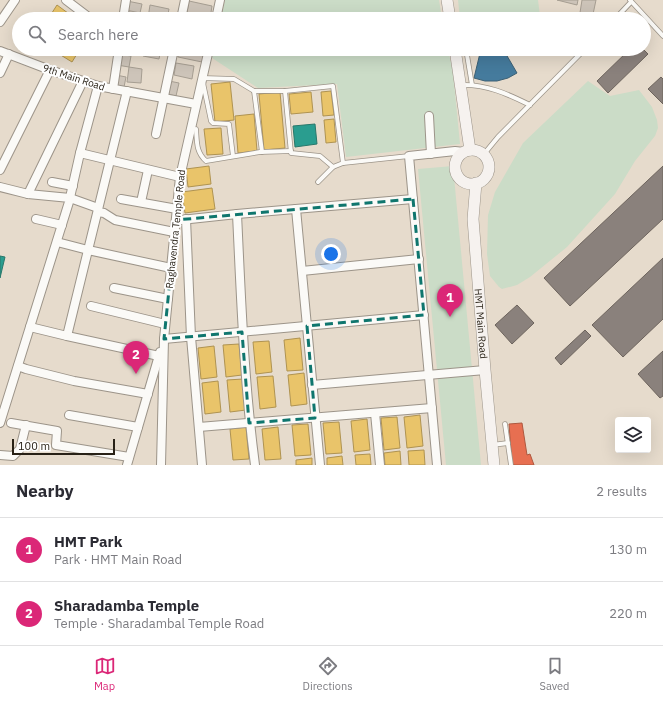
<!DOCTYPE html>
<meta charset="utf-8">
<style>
:root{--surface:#fff;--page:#f7f7f7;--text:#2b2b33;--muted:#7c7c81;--line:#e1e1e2;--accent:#db2777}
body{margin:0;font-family:"IBM Plex Sans",sans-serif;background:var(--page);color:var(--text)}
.controls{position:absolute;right:12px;bottom:12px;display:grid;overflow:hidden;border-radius:4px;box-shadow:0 4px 16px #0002}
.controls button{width:36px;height:36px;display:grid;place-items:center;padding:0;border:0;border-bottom:1px solid var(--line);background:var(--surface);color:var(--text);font:20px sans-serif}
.scale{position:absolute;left:12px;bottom:10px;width:103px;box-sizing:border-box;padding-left:4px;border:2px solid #282116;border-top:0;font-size:11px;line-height:14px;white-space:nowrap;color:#282116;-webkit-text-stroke:3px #fff;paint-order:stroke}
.you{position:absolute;left:331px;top:254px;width:14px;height:14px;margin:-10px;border:3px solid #fff;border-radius:50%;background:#1a73e8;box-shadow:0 0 0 6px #1a73e833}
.badge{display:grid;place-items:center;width:26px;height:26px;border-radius:50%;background:var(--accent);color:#fff;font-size:13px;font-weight:700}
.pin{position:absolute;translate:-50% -33px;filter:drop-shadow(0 1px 2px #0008)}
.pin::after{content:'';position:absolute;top:21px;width:14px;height:12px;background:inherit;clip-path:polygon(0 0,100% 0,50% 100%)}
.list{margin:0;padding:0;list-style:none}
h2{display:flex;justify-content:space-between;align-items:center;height:52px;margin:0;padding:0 16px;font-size:17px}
h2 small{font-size:13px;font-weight:400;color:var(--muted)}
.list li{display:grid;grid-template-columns:26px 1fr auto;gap:12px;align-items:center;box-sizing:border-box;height:64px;padding:0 16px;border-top:1px solid var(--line)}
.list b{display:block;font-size:15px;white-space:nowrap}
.list p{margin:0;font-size:13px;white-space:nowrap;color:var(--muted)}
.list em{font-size:13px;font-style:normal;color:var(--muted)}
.icon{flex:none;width:22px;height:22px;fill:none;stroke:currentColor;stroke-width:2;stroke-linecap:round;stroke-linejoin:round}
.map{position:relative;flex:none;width:663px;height:465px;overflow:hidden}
.search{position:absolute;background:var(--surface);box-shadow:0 4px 16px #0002;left:12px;right:12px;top:12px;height:44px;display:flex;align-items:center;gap:10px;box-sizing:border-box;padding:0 14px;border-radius:22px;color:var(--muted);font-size:15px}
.sheet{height:180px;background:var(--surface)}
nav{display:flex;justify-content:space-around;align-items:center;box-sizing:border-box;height:56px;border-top:1px solid var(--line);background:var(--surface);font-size:11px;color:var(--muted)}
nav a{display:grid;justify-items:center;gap:2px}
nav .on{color:var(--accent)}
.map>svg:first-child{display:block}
.green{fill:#cbdcc7}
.homes{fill:#e9c46a;stroke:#af9351}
.shops{fill:#e76f51;stroke:#ae583f}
.schools{fill:#2a9d8f;stroke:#29786b}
.public{fill:#457b9d;stroke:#3c6074}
.industry{fill:#8a817c;stroke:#6d645d}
.building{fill:#cdc4b9;stroke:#a69e92}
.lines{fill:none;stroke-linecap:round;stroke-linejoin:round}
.lane-casing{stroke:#9c9489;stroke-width:5.5}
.street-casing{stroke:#9c9489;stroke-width:10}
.secondary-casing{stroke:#9c9489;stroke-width:12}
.lane{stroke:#fbfaf7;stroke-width:4}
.street{stroke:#fbfaf7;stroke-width:8}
.secondary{stroke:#f6f2ef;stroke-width:11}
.marked{fill:none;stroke:#0f766e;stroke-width:3;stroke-dasharray:8 5;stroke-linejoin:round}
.labels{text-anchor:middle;stroke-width:4;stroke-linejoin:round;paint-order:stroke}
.street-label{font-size:10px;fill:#282116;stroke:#fff}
</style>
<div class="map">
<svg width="663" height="465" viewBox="0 0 663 465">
<rect width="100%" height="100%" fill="#e6dbcc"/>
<g class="green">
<polygon points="225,0 439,0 442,19 221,19"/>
<polygon points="458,0 538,0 540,16 520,19 460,19"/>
<polygon points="214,49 448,49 453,72 460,144 346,157 337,84 258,88 212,58"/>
<polygon points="588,81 610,96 639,90 652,107 657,120 658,128 655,136 635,161 615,194 567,247 530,277 517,285 502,289 499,287 490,276 487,254 488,215 495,192 523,143"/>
<polygon points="453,166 481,465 446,465 418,169"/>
</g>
<g class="homes">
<polygon points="57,5 76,19 48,19"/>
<polygon points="51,49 80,49 72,62"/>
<polygon points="230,82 234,120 215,122 211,84"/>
<polygon points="331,91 334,115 323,116 321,92"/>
<polygon points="280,92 285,148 264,150 259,94"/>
<polygon points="311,92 313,112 291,114 289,94"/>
<polygon points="254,114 257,151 238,153 235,116"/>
<polygon points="334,119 336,142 326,143 324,120"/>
<polygon points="221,128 223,154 207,155 204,129"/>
<polygon points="209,166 211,184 188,187 186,169"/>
<polygon points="212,188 215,209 185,213 182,192"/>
<polygon points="300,338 303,370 287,371 284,340"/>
<polygon points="269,341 272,372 256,374 253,342"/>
<polygon points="239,344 242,375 226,377 223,345"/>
<polygon points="214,346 217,377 201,379 198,348"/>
<polygon points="304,373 307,404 291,406 288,375"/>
<polygon points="273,376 276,407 260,409 257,377"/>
<polygon points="243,379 246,410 230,412 227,380"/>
<polygon points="218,381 221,412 205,414 202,383"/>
<polygon points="420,415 423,446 407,448 404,417"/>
<polygon points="397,417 400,448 384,450 381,418"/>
<polygon points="367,419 370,450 354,452 351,421"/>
<polygon points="339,422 342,453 326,454 323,423"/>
<polygon points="308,424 311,455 295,456 292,425"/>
<polygon points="246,427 249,459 233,460 230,429"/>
<polygon points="278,427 281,459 265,460 262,429"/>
<polygon points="424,450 425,465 409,465 408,451"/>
<polygon points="400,451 401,465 385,465 384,453"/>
<polygon points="370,454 371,465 356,465 355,455"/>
<polygon points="342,456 343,465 327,465 327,458"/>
<polygon points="312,458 312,465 296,465 296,460"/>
</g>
<polygon class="shops" points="522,423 527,455 530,454 534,465 512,465 509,424"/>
<g class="schools">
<polygon points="315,124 317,144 295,147 293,126"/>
<polygon points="0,256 5,257 0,278"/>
</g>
<polygon class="public" points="481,49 503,49 517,73 508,78 497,81 485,81 474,78"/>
<g class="industry">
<polygon points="630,49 643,49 648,54 608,93 597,81"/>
<polygon points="661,77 663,79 663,104 648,89"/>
<polygon points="663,166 663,219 570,306 544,278"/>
<polygon points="663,258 663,319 623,357 592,325"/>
<polygon points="517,305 534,323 512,344 495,325"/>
<polygon points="585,330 591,336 561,365 555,358"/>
<polygon points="663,351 663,396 660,398 638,374"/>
</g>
<g class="building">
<polygon points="557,0 578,0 577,5"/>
<polygon points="582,0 596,0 592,19 579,19"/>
<polygon points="127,1 142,4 140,13 126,10"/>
<polygon points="189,1 212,6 210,19 193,19 186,18"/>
<polygon points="150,5 169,9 167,19 148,18"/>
<polygon points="126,11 143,15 142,19 124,19"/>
<polygon points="145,49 161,49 159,59 143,56"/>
<polygon points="179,49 204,50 202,62 178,57"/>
<polygon points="119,54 131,56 129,67 117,65"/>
<polygon points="176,63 194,66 192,79 174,75"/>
<polygon points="129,67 142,69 141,83 127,82"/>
<polygon points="116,75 126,77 124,87 114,85"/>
<polygon points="169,81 179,83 176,96 166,94"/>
</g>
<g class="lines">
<defs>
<g id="lane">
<polyline points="630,0 663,36"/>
<polyline points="615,19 631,2"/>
<polyline points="466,49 472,85"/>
<path d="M461,85C486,84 508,94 530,105"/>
<polyline points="254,91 262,152"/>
<polyline points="285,91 291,153 320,156 333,167"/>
<path d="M196,129C197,142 196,152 206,161L260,152L291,151"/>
<polyline points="484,154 498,137 585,49"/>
<polyline points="233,156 229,124 213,123 211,121 202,78 234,79 254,91 285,91 333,86 343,163"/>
<polyline points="318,182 333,167 343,163 409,156"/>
<polyline points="505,424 511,465"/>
<polyline points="492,445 508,443"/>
</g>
<g id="street">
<polyline points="66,0 91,19"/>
<polyline points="123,19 126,0"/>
<polyline points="181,19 185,0"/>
<polyline points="216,19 220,0"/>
<polyline points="0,22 15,0"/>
<polyline points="0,51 50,70 98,86 196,104"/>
<polyline points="0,73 9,54"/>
<polyline points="113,89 119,49"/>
<polyline points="429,116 431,154"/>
<polyline points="156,134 174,49"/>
<polyline points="80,153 180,177"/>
<polyline points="0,170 50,70"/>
<polyline points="52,182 73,186"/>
<polyline points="0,187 28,194 70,198 98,208"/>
<polyline points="28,194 83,81"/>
<polyline points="121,199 177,209"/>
<polyline points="141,202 148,170"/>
<polyline points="296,209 320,465"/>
<polyline points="98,212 104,213 115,220 174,232"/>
<path d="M237,214C241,298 244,382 255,465"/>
<polyline points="36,219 62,225"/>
<polyline points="186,219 191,337 202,465"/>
<polyline points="181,220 237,214 413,199"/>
<polyline points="57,242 88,250 171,268"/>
<polyline points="302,271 419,259"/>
<polyline points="114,288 168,299"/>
<polyline points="91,306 165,324"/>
<polyline points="30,327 67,336 159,356"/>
<polyline points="67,336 127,91"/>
<polyline points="164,339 424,315"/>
<polyline points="18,366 26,369 74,381 148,394"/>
<polyline points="312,385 485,370"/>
<polyline points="375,413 380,465"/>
<polyline points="69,415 138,427"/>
<polyline points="0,423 69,202 80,153 98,86"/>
<polyline points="11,423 57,431 56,445 129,457"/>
<polyline points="199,427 432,408"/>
<polyline points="0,455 13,456 20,449 26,425"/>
<polyline points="127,465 160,352"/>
<polyline points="161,465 164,339 180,177 209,49"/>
<polyline points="437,465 409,156 455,151 464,152"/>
</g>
<g id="secondary">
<polyline points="447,0 450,19"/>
<polyline points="455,49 470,150"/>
<circle cx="472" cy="167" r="17"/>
<path id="s1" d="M476,183L473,219L485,370L494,465"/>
</g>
</defs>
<use href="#lane" class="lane-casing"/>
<use href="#street" class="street-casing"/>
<use href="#secondary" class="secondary-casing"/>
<use href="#lane" class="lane"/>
<use href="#street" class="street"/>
<use href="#secondary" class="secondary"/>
</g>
<path class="marked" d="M413,199L424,315L307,326L315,418L249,423L242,332L164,339L176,220Z"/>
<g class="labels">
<g class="street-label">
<text transform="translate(74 77) rotate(18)" y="4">9th Main Road</text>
<text transform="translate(175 229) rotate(-84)" y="4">Raghavendra Temple Road</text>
<text dy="4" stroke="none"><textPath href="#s1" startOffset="141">HMT Main Road</textPath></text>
</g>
</g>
</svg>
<div class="controls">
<button><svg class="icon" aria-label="layers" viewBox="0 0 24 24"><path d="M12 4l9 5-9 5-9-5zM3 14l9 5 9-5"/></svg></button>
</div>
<div class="scale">100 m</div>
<div class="you"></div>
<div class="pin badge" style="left:450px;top:317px">1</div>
<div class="pin badge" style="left:136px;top:374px">2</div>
<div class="search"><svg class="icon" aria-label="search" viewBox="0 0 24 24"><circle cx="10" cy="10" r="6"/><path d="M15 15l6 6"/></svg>Search here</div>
</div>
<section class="sheet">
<h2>Nearby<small>2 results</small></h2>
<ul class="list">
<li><span class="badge">1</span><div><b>HMT Park</b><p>Park · HMT Main Road</p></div><em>130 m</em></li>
<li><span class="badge">2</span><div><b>Sharadamba Temple</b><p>Temple · Sharadambal Temple Road</p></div><em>220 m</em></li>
</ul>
</section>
<nav>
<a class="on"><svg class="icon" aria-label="map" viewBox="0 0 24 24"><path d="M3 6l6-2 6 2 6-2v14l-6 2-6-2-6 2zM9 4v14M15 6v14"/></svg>Map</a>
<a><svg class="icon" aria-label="directions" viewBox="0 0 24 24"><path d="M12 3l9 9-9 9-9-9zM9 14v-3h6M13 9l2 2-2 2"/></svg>Directions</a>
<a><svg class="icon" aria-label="saved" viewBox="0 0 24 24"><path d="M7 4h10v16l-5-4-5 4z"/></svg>Saved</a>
</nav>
